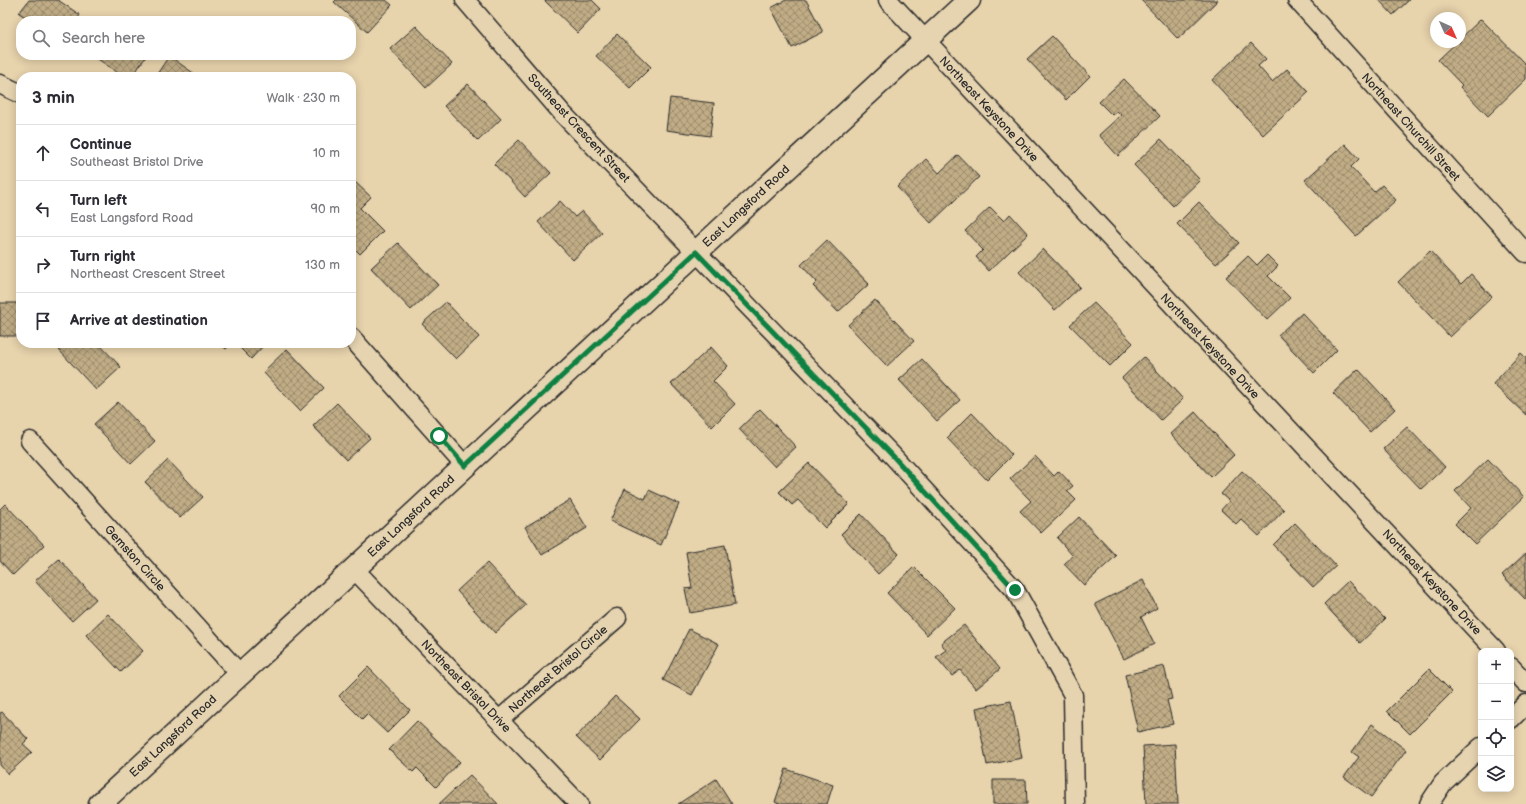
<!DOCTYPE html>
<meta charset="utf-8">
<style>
:root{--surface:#fff;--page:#f7f7f7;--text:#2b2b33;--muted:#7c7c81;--line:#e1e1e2}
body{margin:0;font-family:"Balsamiq Sans",sans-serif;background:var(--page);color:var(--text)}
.controls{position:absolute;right:12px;bottom:12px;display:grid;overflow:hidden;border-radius:8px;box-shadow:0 2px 10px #0003}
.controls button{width:36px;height:36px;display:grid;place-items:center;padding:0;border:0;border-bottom:1px solid var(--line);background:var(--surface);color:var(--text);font:20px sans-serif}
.compass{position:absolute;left:1430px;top:12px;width:36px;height:36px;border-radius:50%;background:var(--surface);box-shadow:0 2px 10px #0003;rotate:135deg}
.stop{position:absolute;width:12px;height:12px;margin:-9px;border:3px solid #0b8043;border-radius:50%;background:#fff}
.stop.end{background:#0b8043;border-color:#fff;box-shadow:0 1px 4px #0008}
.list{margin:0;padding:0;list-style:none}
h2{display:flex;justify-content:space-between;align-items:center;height:52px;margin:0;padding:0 16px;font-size:17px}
h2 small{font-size:13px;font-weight:400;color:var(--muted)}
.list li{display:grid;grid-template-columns:26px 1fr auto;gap:12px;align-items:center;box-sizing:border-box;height:56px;padding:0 16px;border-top:1px solid var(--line)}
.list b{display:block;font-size:15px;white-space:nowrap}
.list p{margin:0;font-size:13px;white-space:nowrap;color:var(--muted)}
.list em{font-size:13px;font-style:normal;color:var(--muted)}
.icon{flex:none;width:22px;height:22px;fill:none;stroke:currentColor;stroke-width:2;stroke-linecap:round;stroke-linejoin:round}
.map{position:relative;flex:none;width:1526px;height:804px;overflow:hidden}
.search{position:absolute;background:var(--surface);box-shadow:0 2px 10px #0003;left:16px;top:16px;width:340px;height:44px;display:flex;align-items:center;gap:10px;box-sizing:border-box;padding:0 14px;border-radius:16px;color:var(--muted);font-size:15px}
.panel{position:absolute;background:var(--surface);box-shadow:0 2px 10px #0003;left:16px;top:72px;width:340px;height:276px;border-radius:16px}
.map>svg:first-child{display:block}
.building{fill:url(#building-cross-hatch);stroke:#2b2b2b}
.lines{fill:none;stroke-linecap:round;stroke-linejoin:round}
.street-casing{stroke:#2b2b2b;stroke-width:21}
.secondary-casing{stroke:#2b2b2b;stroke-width:25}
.street{stroke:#e6d4b1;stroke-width:18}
.secondary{stroke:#e6d4b1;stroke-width:22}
.route{stroke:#0b8043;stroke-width:5}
.labels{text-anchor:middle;stroke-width:3;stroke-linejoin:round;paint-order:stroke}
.street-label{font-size:12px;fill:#2b2b2b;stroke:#e6d4b1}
</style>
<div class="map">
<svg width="1526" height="804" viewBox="0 0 1526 804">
<defs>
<pattern id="building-cross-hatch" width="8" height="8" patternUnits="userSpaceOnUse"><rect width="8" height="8" fill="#c0ac85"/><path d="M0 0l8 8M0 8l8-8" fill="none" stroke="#9c8c6d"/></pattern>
</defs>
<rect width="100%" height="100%" fill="#e7d3ac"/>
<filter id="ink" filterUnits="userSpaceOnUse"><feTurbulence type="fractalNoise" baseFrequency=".025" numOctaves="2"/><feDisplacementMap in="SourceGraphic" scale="8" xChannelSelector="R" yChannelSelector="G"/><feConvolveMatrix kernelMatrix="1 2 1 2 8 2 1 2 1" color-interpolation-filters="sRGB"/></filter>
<g filter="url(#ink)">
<g class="building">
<polygon points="29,0 58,0 80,15 76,21 31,21 19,13"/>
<polygon points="336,0 386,0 392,5 367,32 334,2"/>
<polygon points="544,0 592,0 601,9 578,33"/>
<polygon points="786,0 806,0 823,32 792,48 771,8"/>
<polygon points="1141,0 1218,0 1178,39"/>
<polygon points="1379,0 1409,0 1393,15"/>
<polygon points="1481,19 1526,65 1526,79 1488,116 1460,87 1462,85 1438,60 1457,42 1460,42 1460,39"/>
<polygon points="416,26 452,64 426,88 390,49"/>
<polygon points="617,34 651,67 630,88 596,56"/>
<polygon points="1052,36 1090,76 1066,100 1027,59"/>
<polygon points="1251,43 1266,59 1258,66 1272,82 1287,69 1309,92 1263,135 1212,80"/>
<polygon points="92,55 147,55 132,77 124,77"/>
<polygon points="169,56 199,77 155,77"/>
<polygon points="1124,79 1160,116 1118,156 1099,135 1121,115 1117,111 1112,115 1099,102"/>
<polygon points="468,84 501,119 478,141 444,106"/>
<polygon points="670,98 714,103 710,136 666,130"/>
<polygon points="1161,139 1200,180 1173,206 1134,165"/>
<polygon points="519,140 551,173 525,197 494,164"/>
<polygon points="1345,144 1359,159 1351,167 1374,192 1382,185 1396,200 1356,236 1305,180"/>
<polygon points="958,155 979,177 931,223 897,187 926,159 939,173"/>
<polygon points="354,181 371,197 360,208 383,231 360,254 351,245 351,185"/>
<polygon points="560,201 575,217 582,211 602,233 573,260 538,222"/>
<polygon points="1199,202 1239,243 1216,264 1177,224"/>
<polygon points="990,207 1004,221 1010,214 1028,234 989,271 976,257 983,250 965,231"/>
<polygon points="827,240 869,284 838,312 813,286 817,282 801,265"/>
<polygon points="398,243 438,285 411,310 371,268"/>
<polygon points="1043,249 1080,287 1055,310 1019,272"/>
<polygon points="1430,251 1461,284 1471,274 1492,297 1450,337 1398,282"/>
<polygon points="1267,255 1278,266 1268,276 1290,298 1267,320 1226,277 1248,256 1257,265"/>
<polygon points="875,300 914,341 887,366 848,325"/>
<polygon points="446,302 479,337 456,359 422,324"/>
<rect x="0" y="303" width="21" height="33"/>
<polygon points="1094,303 1133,343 1110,366 1070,325"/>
<polygon points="1302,313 1337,350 1314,373 1278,335"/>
<polygon points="66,343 98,343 121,367 96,390 59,350"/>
<polygon points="219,343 232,343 226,349"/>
<polygon points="235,343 266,343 251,359"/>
<polygon points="711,347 728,366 713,381 735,404 712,427 671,384"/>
<polygon points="287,349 324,388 300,411 263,372"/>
<polygon points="1521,353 1526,358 1526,415 1493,384"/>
<polygon points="1144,357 1183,399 1161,420 1122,378"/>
<polygon points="922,359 960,400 937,421 899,380"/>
<polygon points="1358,369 1395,409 1370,432 1333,393"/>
<polygon points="118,402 155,441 131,464 94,424"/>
<polygon points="337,403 370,438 346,460 313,426"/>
<polygon points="760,409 796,447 775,467 739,429"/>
<polygon points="1195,412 1234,455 1211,477 1171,434"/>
<polygon points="972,413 1012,455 987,480 947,438"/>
<polygon points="1407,427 1445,467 1421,489 1383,449"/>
<polygon points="1035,456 1054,476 1059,471 1073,486 1067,491 1076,500 1041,533 1020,511 1031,501 1010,479"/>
<polygon points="1488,459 1524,497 1475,544 1455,524 1471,508 1455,491"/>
<polygon points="168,460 203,497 180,518 145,482"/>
<polygon points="809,463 849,504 825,528 798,500 792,505 779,492"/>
<polygon points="1242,471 1284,510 1259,536 1241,519 1236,524 1221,510 1229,501 1221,494"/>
<polygon points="625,489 645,499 649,490 679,504 661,545 610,521"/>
<polygon points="570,500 587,528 542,555 525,527"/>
<polygon points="5,504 44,545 13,575 0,561 0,509"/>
<polygon points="861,514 899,554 878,574 841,534"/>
<polygon points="1079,517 1116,556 1084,585 1064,564 1073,556 1057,538"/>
<polygon points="1295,523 1336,566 1313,587 1273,545"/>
<polygon points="725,545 735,605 690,613 685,589 692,588 686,552"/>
<polygon points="1526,553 1526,600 1502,575"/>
<polygon points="59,559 96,599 72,621 35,581"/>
<polygon points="487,563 526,605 495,633 457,591"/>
<polygon points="914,567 955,608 927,635 887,593"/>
<polygon points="1143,580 1157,608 1141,617 1154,644 1124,659 1095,604"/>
<polygon points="1348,581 1385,619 1360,643 1324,604"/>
<polygon points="108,614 143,651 121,672 86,635"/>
<polygon points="964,625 1000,669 976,689 960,670 952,676 936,657 946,650 941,643"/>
<polygon points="689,629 719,644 692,695 663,680"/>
<polygon points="1164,666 1172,699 1167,700 1173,724 1138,732 1125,675"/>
<polygon points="368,667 410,710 387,733 367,714 362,719 339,696"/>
<polygon points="1429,669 1452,692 1410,734 1387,711"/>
<polygon points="615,696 640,719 600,760 576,737"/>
<polygon points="1011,701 1022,758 987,765 976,708"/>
<polygon points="2,712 28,739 23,744 32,752 8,774 0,765 0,713"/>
<polygon points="417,721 460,762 436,787 417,768 413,772 389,750"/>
<polygon points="1372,724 1406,750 1371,797 1344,777 1359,757 1352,752"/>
<polygon points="1175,744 1178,804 1146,804 1143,746"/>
<polygon points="786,769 833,785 827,804 779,804 775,802"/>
<polygon points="470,775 498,804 439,804"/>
<polygon points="716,779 732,804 678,804"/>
<polygon points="993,780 1026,780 1027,804 993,804"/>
</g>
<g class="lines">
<defs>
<g id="street">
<polyline points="465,0 563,114 892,455 1015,590 1073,695 1075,804"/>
<polyline points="888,0 1496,651"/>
<polyline points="1297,0 1526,253"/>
<polyline points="0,84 21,94"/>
<polyline points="351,337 465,466"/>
<polyline points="30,441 240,674"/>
<polyline points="354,569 579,804"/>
<polyline points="1511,667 1526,683"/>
<polyline points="1511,719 1526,704"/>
<polyline points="499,720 617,618"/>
<polyline points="1429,804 1443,783 1481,747"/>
</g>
<polyline id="secondary" points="100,804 969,0"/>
</defs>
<use href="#street" class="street-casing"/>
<use href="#secondary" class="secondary-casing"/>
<use href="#street" class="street"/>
<use href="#secondary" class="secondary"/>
</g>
</g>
<g class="lines" filter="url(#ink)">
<polyline class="route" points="439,436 465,466 696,252 892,455 1015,590"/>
</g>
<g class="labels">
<g class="street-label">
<text transform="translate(989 109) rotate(47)" y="4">Northeast Keystone Drive</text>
<text transform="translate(1411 127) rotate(48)" y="4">Northeast Churchill Street</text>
<text transform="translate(579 128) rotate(47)" y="4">Southeast Crescent Street</text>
<text transform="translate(746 206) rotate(-43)" y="4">East Langsford Road</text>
<text transform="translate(1210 346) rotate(47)" y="4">Northeast Keystone Drive</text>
<text transform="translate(411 516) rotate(-43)" y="4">East Langsford Road</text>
<text transform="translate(135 558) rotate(48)" y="4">Gemston Circle</text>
<text transform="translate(1432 582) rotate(47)" y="4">Northeast Keystone Drive</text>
<text transform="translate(558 669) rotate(-41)" y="4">Northeast Bristol Circle</text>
<text transform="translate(466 686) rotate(46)" y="4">Northeast Bristol Drive</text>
<text transform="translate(173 736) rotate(-43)" y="4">East Langsford Road</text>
</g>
</g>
</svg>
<div class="controls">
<button>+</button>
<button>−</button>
<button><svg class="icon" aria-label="locate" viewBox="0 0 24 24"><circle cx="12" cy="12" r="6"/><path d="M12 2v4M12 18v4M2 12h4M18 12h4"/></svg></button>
<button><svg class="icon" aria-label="layers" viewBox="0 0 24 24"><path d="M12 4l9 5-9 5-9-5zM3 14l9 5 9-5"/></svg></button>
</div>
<svg class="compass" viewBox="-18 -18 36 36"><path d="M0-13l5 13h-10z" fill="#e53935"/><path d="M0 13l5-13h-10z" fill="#7c7c81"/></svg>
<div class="stop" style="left:439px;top:436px"></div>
<div class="stop end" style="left:1015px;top:590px"></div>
<div class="search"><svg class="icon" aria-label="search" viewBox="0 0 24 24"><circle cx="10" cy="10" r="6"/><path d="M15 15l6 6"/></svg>Search here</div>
<section class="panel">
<h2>3 min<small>Walk · 230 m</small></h2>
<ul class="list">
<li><svg class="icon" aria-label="ahead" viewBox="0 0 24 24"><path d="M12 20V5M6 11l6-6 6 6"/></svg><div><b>Continue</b><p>Southeast Bristol Drive</p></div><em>10 m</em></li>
<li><svg class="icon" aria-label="left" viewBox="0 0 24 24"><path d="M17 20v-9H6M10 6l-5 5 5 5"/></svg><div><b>Turn left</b><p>East Langsford Road</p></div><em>90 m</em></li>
<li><svg class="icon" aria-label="right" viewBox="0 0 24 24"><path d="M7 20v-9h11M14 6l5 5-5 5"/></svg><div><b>Turn right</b><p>Northeast Crescent Street</p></div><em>130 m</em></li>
<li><svg class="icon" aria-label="arrive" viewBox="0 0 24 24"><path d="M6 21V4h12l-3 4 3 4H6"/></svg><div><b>Arrive at destination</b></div></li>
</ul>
</section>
</div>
